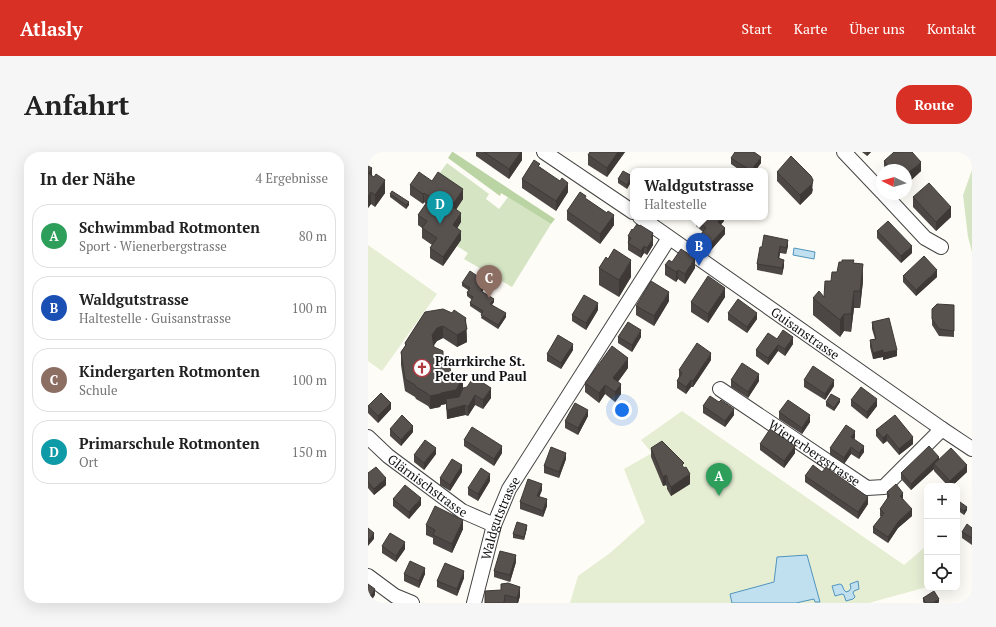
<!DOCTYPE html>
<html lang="de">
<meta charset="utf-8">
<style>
:root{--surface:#fff;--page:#f6f6f6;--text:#222;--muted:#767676;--line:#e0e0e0;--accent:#d93025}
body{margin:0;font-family:"PT Serif",serif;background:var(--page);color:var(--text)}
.controls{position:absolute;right:12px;bottom:12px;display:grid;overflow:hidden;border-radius:8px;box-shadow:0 4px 16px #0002}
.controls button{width:36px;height:36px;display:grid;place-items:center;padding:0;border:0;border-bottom:1px solid var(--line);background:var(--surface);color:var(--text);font:20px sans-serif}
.compass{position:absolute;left:508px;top:12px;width:36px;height:36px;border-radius:50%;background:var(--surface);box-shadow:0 4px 16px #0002;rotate:275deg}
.you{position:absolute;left:254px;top:258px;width:14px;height:14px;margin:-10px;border:3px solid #fff;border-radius:50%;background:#1a73e8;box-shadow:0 0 0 6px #1a73e833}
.badge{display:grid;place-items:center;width:26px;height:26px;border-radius:50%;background:var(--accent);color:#fff;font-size:13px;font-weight:700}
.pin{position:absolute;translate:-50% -33px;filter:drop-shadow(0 1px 2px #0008)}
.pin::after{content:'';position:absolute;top:21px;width:14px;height:12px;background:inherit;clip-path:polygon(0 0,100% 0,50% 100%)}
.popup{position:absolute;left:262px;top:16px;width:138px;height:52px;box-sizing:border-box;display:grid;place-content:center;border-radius:8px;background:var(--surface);filter:drop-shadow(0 1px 3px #0005);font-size:13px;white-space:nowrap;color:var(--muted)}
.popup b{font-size:15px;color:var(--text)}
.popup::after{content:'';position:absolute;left:50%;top:100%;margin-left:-8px;border:8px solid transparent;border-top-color:var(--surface)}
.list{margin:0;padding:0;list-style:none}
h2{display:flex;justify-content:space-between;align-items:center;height:52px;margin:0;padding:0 16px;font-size:17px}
h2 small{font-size:13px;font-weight:400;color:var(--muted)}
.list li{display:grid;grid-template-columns:26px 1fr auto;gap:12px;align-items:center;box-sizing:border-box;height:64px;margin:0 8px 8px;padding:0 8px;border:1px solid var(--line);border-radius:16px}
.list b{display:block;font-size:15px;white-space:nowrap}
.list p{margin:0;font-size:13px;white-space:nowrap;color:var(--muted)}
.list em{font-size:13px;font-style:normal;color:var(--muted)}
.icon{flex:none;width:22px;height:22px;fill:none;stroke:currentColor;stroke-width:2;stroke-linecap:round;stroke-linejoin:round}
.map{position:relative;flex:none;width:604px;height:451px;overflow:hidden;border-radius:16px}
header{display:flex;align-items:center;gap:24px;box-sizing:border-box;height:56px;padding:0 20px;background:var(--accent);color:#fff}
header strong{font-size:19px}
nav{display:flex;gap:22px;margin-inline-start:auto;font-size:14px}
.intro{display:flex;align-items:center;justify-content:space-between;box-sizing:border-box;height:96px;padding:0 24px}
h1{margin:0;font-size:28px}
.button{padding:10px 18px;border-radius:16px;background:var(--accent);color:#fff;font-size:14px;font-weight:700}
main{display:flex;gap:24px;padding:0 24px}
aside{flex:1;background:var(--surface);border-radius:16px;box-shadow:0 4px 16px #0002}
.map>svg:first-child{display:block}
.green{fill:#d5e5c3}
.forest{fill:#bad4a4}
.pitch{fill:#e5eed3}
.water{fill:#c0dfef;stroke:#5094bd}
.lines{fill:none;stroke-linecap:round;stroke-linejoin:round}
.minor-casing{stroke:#444;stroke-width:16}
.minor{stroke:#fff;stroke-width:14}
.wall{fill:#4c4744}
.shaded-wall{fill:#3e3937}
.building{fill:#58524f;stroke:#3e3937}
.labels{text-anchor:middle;stroke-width:4;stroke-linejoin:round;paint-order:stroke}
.street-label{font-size:13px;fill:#111;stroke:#fff}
.poi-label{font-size:13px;font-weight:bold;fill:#111;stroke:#fff;text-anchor:start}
</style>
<header>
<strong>Atlasly</strong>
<nav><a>Start</a><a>Karte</a><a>Über uns</a><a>Kontakt</a></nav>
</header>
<div class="intro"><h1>Anfahrt</h1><a class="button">Route</a></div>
<main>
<aside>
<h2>In der Nähe<small>4 Ergebnisse</small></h2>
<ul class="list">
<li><span class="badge" style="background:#2e9e5b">A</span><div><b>Schwimmbad Rotmonten</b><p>Sport · Wienerbergstrasse</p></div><em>80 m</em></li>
<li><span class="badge" style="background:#1a4fb4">B</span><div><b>Waldgutstrasse</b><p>Haltestelle · Guisanstrasse</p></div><em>100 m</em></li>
<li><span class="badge" style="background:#8d6e63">C</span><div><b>Kindergarten Rotmonten</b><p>Schule</p></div><em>100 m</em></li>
<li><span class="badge" style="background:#0f9aa8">D</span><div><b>Primarschule Rotmonten</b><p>Ort</p></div><em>150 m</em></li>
</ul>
</aside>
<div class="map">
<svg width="604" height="451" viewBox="0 0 604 451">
<rect width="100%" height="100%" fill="#fefcf6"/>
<g class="green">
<polygon points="79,11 121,42 118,47 131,57 140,45 183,72 144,135 96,107 100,101 89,94 93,88 85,83 86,60 95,47 61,36"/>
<polygon points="604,18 604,100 600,85 595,43"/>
</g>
<polygon class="forest" points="84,0 85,0 187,67 183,72 133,41 132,44 80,6"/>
<g class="pitch">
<polygon points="0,93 69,142 14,219 0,209"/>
<polygon points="314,259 536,413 557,395 559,396 559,435 508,449 502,451 202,451 210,424 242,401 277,370 256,317 284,301 273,288"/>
</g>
<g class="water">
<polygon points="426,96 447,100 446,107 425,103"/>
<polygon points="439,403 452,450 447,450 446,447 428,451 364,451 362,442 406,430 409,405"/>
<polygon points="490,429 491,437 486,439 485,441 487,445 485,447 478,449 476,443 474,442 467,444 464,434 472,432 474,433 476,438 478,440 481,439 483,436 482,432"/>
</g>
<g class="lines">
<defs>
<g id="minor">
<polyline points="176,0 265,60"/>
<polyline points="476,0 514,40"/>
<polyline points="516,42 557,86 573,95"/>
<path id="s1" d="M272,65L574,277L604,297"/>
<path id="s2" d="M352,237L499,336L516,335L574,277"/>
<path id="s3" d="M0,285L20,304L94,359L126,373"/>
<polyline points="0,424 27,444 44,451"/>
<path id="s4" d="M106,451L126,373L141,337L301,86"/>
</g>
</defs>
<use href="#minor" class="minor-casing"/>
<use href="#minor" class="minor"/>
</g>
<g class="wall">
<polygon points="108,0 154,0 154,8 141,27 108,4"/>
<polygon points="222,0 257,0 239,25 220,13 220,3"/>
<polygon points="494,0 503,0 499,4"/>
<polygon points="363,6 393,11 387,19 373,19 363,12"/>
<polygon points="516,9 553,19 538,33 538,18 516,18"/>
<polygon points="172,15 200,40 188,59 154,36 154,27"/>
<polygon points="409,20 445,37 444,41 432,53 409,29"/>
<polygon points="4,24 17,41 7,55 3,52 0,56"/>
<polygon points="250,27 264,28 259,37 250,31"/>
<polygon points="64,29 95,47 88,57 93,70 89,76 93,88 75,114 62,106 62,96 64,93 54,86 54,76 50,73 50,63 58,52 56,50 55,52 42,43 42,33"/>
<polygon points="22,42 41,53 38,57 22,45"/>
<polygon points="545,45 583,65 568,79 545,55"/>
<polygon points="218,47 239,61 246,73 232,92 199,68 199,59"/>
<polygon points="326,65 356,65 356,69 353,72 357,82 343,98 333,89 333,82 335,80 328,74 328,67"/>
<polygon points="509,79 544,101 533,111 509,86"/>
<polygon points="260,84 285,87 285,93 279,103 276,101 273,106 260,98"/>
<polygon points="420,94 418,102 412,101 411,107 416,114 414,123 389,118 389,112 394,95"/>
<polygon points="304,110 327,116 317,132 310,127 308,130 297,123 297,113"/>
<polygon points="486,111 495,129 492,156 486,156 483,180 476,179 472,185 445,163 445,146 456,145 463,129 469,120"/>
<polygon points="231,116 263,125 251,145 231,133"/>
<polygon points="535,124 569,125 548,144 535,130"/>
<polygon points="94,131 118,133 114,140 126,150 124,153 138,165 130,177 113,166 114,162 102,154 102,151 104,148 99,144 99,141 100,138 94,134"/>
<polygon points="357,145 340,171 323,160 323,150"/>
<polygon points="301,149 286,174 268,163 268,154"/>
<polygon points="586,153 586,185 571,184 564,173 564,157"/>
<polygon points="230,158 218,178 204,169 204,163"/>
<polygon points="57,160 98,174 99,190 89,195 75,186 69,189 66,193 66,195 75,206 83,220 95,237 123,246 115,257 107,253 100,264 97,263 79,267 78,252 73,253 72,255 62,257 60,254 48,247 47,245 37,239 33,213 33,200 37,194 37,191"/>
<polygon points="360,161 389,167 379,181 360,168"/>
<polygon points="504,170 529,204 515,208 515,205 505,207 502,195 502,188 507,187 504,177"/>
<polygon points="250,185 273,185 264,200 250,191"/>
<polygon points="409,187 425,192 417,204 410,199 400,213 388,204 388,198"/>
<polygon points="205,198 193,217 179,209 179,202"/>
<polygon points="343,208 325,235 323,235 318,242 309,236 309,229 311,225 311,218"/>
<polygon points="260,216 250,230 253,242 247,250 237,242 231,251 217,240 217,231"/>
<polygon points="363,228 391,229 380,246 363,235"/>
<polygon points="436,228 466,234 457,248 436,235"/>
<polygon points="483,248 509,254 499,267 483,254"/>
<polygon points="458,250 472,250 466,259 458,254"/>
<polygon points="0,254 23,257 10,271 0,261"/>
<polygon points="335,254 366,263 357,275 335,261"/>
<polygon points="411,260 442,270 434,282 411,267"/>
<polygon points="220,264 210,283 197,276 197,269"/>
<polygon points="22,277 45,280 33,294 22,284"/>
<polygon points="508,278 545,292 531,303 519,289 515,292 508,284"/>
<polygon points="487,286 486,287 496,300 491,307 483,302 476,312 462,303 462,296"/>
<polygon points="96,288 134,301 126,314 96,294"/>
<polygon points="392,292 427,301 416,316 392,298"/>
<polygon points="283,296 316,316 322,332 303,344 299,337 299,335 298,333 295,334 283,305"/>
<polygon points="68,302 56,318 46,310 46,303"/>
<polygon points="198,307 191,326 176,321 176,314"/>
<polygon points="571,307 599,320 584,334 580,334 566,319 566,317 543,338 533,327 533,321"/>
<polygon points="94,320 82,339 72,333 72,326"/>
<polygon points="0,321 18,333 6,343 0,336"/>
<polygon points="437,324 500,352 490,367 437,330"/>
<polygon points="122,329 110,349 100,343 100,336"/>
<polygon points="174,338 171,345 179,354 175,365 152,357 152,350"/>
<polygon points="519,340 535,347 544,364 530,376 520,391 505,381 505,375 513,365 512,364 512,357 519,347"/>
<polygon points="25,347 53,353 41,367 25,354"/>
<polygon points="589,354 599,358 596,363 589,358"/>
<polygon points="58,373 95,377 84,401 65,392 65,386 58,383"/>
<polygon points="159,376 156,388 145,386 145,382"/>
<polygon points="604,376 604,393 594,386 594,380"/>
<polygon points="14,394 37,397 28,410 14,401"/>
<polygon points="148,410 142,430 126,425 126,419"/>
<polygon points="36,422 57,422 51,436 36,429"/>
<polygon points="96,426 89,444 69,435 69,429"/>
<polygon points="117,439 152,444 150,451 117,451"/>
<polygon points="555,446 571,450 570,451 556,451 555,450"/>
</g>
<g class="shaded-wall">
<polygon points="153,0 154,0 154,8 141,27 141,17"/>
<polygon points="250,0 257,0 239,25 239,16"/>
<polygon points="499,0 503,0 499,4"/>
<polygon points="393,5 393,11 387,19 383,19"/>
<polygon points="553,10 553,19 538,33 538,23"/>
<polygon points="4,16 4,29 0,21"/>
<polygon points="264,24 264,28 259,37 259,33"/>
<polygon points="17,28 17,41 7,55 7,43"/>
<polygon points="445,28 444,41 432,53 432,43"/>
<polygon points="200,31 200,40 188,59 188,49"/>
<polygon points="95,37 95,47 86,61 86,51"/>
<polygon points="3,40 3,52 0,56 0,44"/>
<polygon points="56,41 56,50 55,52 55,42"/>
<polygon points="41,50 41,53 38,57 38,53"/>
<polygon points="583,55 583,65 568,79 568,70"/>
<polygon points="93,61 93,70 85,83 85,73"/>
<polygon points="246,63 246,73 232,92 232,82"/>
<polygon points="354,65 356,65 356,69 350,76 350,70"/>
<polygon points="357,76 357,82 343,98 343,91"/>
<polygon points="93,79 93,88 75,114 75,105"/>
<polygon points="285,81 285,93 279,103 279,96 283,85"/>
<polygon points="420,88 420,94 418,102 418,96"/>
<polygon points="276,94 276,101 273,106 273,99"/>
<polygon points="412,94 412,101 410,113 410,106"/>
<polygon points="544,94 544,101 533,111 533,104"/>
<polygon points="327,106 327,116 317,132 317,122"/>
<polygon points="263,108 263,125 251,145 251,128"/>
<polygon points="416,108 416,114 414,123 414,116"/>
<polygon points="495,112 495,129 492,156 492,139"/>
<polygon points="310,118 310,127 308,130 308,120"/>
<polygon points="569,118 569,125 548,144 548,138"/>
<polygon points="118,130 118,133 113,142 113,139"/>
<polygon points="357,136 357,145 340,171 340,162"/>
<polygon points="486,139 486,156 483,180 483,162"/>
<polygon points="301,140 301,149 286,174 286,164"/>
<polygon points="126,147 126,150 122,155 122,152"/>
<polygon points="230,151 230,158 218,178 218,171"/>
<polygon points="138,161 138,165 130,177 130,173"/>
<polygon points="389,161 389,167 379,181 379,175"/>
<polygon points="476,162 476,179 472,185 472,168"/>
<polygon points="98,166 99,190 89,195 89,183"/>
<polygon points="75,174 75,186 69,189 64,196 64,183 69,176"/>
<polygon points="273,178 273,185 264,200 264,193"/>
<polygon points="425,185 425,192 417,204 417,197"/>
<polygon points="205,192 205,198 193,217 193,211"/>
<polygon points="410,193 410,199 400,213 400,206"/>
<polygon points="515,198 515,205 505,207 505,201"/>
<polygon points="529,198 529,204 515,208 515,201"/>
<polygon points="343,201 343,208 325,235 325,229"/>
<polygon points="260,206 260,216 245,236 245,226"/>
<polygon points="391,222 391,229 380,246 380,240"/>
<polygon points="95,226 95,239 88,250 78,247 78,252 73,253 72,255 62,257 62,244 73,241"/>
<polygon points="323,228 323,235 318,242 318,235"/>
<polygon points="466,228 466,234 457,248 457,242"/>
<polygon points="253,232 253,242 247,250 247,240"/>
<polygon points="237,233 237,242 231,251 231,241"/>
<polygon points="123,236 123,246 115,257 115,248"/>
<polygon points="107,243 107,253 100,264 100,255"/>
<polygon points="472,247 472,250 466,259 466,256"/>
<polygon points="509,247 509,254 499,267 499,260"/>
<polygon points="23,251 23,257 10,271 10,264"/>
<polygon points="97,253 97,263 79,267 79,258"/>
<polygon points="366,257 366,263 357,275 357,269"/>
<polygon points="220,258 220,264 210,283 210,276"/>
<polygon points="442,263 442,270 434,282 434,276"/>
<polygon points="45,274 45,280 33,294 33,288"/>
<polygon points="487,279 487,286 483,292 483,285"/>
<polygon points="519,282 519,289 515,292 515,286"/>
<polygon points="545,285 545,292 531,303 531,297"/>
<polygon points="134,294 134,301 126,314 126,307"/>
<polygon points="427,294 427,301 416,316 416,309"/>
<polygon points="496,294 496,300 491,307 491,301"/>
<polygon points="483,295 483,302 476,312 476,306"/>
<polygon points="68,296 68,302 56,318 56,311"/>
<polygon points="198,301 198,307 191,326 191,320"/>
<polygon points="571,305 571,311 566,312 566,317 543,338 543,332"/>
<polygon points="94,313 94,320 82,339 82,333"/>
<polygon points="599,313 599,320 584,334 582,334 582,329"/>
<polygon points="122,322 122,329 110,349 110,342"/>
<polygon points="322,322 322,332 303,344 303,335"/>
<polygon points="298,323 298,333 295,334 295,325"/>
<polygon points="18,326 18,333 6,343 6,337"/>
<polygon points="174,332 174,338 169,351 169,344"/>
<polygon points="535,341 535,348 532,344"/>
<polygon points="500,345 500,352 490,367 490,360"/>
<polygon points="53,346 53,353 41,367 41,360"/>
<polygon points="179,347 179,354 175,365 175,359"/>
<polygon points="599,355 599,358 596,363 596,359"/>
<polygon points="544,357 544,364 530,376 520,391 520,385 530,370"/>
<polygon points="95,368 95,377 84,401 84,392"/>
<polygon points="159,373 159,376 156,388 156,385"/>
<polygon points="6,381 6,387 0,394 0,388"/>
<polygon points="37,390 37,397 28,410 28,404"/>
<polygon points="148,403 148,410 142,430 142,423"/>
<polygon points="57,416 57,422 51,436 51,429"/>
<polygon points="96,419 96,426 89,444 89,437"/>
<polygon points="152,435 152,444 150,451 149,451 149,446"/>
<polygon points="7,437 7,443 2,451 0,451 0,448"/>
<polygon points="571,447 571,450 570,451 565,451"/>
</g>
<g class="building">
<polygon points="116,0 153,0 141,17"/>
<polygon points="222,0 250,0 239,16 220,3"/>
<polygon points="367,0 386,0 393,5 383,19 363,6"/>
<polygon points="526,0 544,0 553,10 538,23 538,18 520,18 518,16 520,14 516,9"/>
<polygon points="423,4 443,24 445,28 444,32 432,43 409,20"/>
<polygon points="166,8 172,12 170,14 192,29 194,26 200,31 188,49 154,27"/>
<polygon points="0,14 4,16 0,21 6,25 8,22 17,28 7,43 3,40 0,44"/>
<polygon points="283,16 286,19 281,19"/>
<polygon points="255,19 264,24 259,33 250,27"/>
<polygon points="51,20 64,29 70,20 95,37 86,51 84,50 82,53 93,61 85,73 93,79 75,105 62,96 69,86 54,76 59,69 50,63 59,50 61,51 64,46 56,41 55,42 42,33"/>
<polygon points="561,31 583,55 568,70 545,45"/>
<polygon points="24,39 41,50 38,53 22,42"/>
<polygon points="212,40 218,44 217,46 239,61 240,59 246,63 232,82 199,59"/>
<polygon points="330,65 354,65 350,70 357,76 343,91 333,82 338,76 328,67"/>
<polygon points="520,69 544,94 533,104 509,79"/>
<polygon points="269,72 271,74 272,73 285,81 283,85 285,87 279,96 276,94 273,99 260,91 263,86 260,84 264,77 265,78"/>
<polygon points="396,83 420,88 418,96 412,94 410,106 416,108 414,116 389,112 392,95 394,95"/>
<polygon points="246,97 263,108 251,128 231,116 238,105 240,107"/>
<polygon points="313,97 327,106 317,122 310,118 308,120 297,113 301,108 304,110"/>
<polygon points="556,104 569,118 548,138 535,124"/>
<polygon points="474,108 486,108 485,111 495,112 492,139 486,139 483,162 476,162 472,168 445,146 451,139 456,145 457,129 463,129 464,120 469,120 471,110 474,110"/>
<polygon points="102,119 118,130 113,139 126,147 122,152 138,161 130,173 113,163 115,159 102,151 105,145 99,141 102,136 94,131"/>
<polygon points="340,124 357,136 340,162 323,150"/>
<polygon points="283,129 301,140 286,164 268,154"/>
<polygon points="216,143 230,151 218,171 204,163"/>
<polygon points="370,147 389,161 379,175 360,161"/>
<polygon points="569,152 586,153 586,179 571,177 564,167 564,157"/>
<polygon points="75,157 84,161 86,158 98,166 97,168 99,177 89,183 75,174 69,176 64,183 66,195 75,199 75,206 80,209 83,220 95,226 88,238 73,241 72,242 62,244 60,242 48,235 47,233 37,227 33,200 38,193 37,191 57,160"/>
<polygon points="521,166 529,198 515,201 515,198 505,201 502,188 508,187 504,170"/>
<polygon points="260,170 273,178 264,193 250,185"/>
<polygon points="415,178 425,185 417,197 410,193 400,206 388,198 400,181 409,187"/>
<polygon points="190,183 205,192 193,211 179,202"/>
<polygon points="329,191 343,201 325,229 323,228 318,235 309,229 314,221 311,218"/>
<polygon points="244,194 260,206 245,226 253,232 247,240 237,233 231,241 217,231"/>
<polygon points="374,211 391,222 380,240 363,228"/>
<polygon points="445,214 466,228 457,242 436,228"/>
<polygon points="105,226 108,229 109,227 123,236 115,248 107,243 100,255 97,253 79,258 78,247 91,245 95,236 99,235"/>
<polygon points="493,235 509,247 499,260 483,248"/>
<polygon points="13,241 23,251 10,264 0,254"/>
<polygon points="463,242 472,247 466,256 458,250"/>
<polygon points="342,244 351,250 353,248 366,257 357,269 335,254"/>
<polygon points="420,248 442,263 434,276 411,260"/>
<polygon points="207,251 220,258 210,276 197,269"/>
<polygon points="34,263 45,274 33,288 22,277"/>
<polygon points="527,263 545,285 531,297 519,282 515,286 508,278"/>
<polygon points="478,273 487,279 483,285 496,294 491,301 483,295 476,306 462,296"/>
<polygon points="104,275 134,294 126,307 96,288"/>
<polygon points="402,277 427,294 416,309 392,292"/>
<polygon points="57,288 68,296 56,311 46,303"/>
<polygon points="294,289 316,311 314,313 316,316 318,315 322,322 303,335 299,328 300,327 298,323 295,325 283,296"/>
<polygon points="561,294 571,305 543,332 533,321"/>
<polygon points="183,295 198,301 191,320 176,314"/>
<polygon points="583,296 599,313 582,329 566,312"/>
<polygon points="84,307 94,313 82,333 72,326"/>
<polygon points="445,313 454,320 458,315 500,345 490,360 437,324"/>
<polygon points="8,315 18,326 6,337 0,330 0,321"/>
<polygon points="113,316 122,322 110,342 100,336"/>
<polygon points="160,327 174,332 169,344 179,347 175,359 152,350"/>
<polygon points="528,332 535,341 532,344 544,357 530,370 520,385 505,375 516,361 512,357 521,344 519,340"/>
<polygon points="37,333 53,346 41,360 25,347"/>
<polygon points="592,350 599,355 596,359 589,354"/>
<polygon points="67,354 95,368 84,392 65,383 67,378 58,373"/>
<polygon points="149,370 159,373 156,385 145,382"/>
<polygon points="599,372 604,376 604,386 594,380"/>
<polygon points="0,376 6,381 0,388"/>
<polygon points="22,381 37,390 28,404 14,394"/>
<polygon points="132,399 148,403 142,423 126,419"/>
<polygon points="42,409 57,416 51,429 36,422"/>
<polygon points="77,411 96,419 89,437 69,429"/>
<polygon points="140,431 152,435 149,446 137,443 136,451 117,451 117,439 133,438 133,432"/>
<polygon points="0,432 7,437 0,448"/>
<polygon points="566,439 571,447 565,451 558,451 555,446"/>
</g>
<defs>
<symbol id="church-ring" viewBox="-11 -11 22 22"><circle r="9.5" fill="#fff" stroke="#b13941" stroke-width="1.5"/><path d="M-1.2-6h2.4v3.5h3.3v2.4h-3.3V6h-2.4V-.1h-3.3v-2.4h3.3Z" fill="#b13941"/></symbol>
</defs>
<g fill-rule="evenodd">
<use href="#church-ring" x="44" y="206" width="20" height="20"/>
</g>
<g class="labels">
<g class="street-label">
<text dy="5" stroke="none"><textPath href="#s1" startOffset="202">Guisanstrasse</textPath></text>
<text dy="5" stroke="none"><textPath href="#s2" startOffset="114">Wienerbergstrasse</textPath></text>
<text dy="5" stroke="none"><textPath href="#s3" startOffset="77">Glärnischstrasse</textPath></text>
<text dy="5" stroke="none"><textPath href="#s4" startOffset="89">Waldgutstrasse</textPath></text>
</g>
<g class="poi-label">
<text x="67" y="214">Pfarrkirche St.<tspan x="67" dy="15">Peter und Paul</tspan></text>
</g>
</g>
</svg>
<div class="controls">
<button>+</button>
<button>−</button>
<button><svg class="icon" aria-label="locate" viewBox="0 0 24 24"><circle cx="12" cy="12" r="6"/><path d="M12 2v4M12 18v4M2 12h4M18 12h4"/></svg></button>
</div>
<svg class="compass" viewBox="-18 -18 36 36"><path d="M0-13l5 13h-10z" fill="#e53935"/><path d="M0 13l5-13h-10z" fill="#767676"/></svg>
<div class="you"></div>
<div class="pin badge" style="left:351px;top:344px;background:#2e9e5b">A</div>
<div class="pin badge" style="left:331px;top:114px;background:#1a4fb4">B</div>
<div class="popup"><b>Waldgutstrasse</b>Haltestelle</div>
<div class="pin badge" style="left:121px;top:146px;background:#8d6e63">C</div>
<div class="pin badge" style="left:72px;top:72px;background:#0f9aa8">D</div>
</div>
</main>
